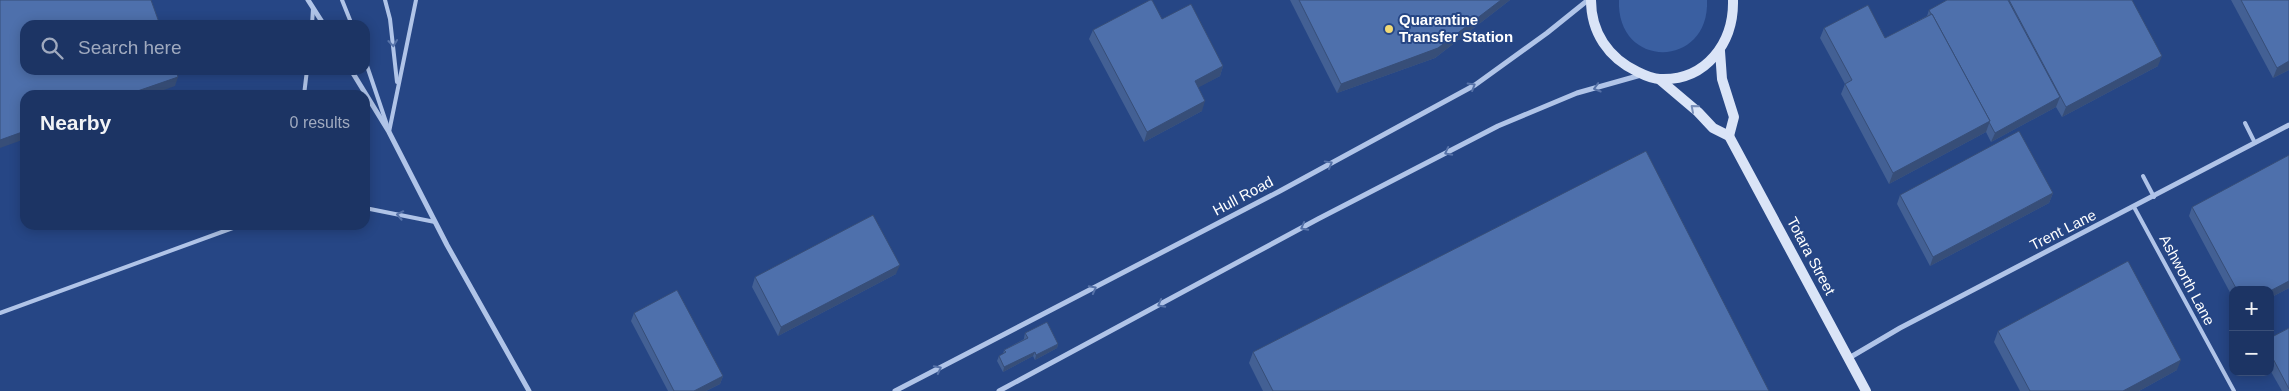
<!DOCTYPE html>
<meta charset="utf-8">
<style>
:root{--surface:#1c3464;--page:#293f6d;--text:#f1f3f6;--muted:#a0aabf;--line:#3a4f78}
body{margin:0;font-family:Arial,sans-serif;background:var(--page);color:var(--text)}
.controls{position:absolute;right:15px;bottom:15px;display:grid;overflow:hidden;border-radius:10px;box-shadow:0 2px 12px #0003}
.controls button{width:45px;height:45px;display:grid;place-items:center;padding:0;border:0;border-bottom:1px solid var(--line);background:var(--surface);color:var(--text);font:25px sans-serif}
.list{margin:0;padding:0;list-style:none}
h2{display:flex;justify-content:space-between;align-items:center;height:65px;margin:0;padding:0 20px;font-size:21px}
h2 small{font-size:16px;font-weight:400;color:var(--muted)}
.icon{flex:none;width:28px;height:28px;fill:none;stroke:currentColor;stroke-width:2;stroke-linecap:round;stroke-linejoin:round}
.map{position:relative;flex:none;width:2289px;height:391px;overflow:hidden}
.search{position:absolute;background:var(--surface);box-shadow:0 2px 12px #0003;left:20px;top:20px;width:350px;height:55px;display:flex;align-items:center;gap:12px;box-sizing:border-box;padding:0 18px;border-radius:15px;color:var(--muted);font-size:19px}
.panel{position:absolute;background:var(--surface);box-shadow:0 2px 12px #0003;left:20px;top:90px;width:350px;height:140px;border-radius:15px}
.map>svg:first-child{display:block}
.green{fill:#3a5fa1}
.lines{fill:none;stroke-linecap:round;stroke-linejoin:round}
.lane{stroke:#b0c4e8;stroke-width:4}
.street{stroke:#b0c4e8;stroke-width:5}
.secondary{stroke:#dae4f7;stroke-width:10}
.wall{fill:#436094}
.shaded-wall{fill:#374e78}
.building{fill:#4e70ac;stroke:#374e78}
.oneway{stroke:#5672a8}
.oneway2{stroke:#778db8}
.poi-dot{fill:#f1d974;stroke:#264685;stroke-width:2}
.labels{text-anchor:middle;stroke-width:4;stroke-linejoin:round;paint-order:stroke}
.poi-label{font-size:15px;font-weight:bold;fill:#fff;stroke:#264685;text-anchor:start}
.street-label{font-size:15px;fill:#fff;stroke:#264685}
</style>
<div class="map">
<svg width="2289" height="391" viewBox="0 0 2289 391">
<rect width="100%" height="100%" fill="#264685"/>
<path class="green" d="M1619,0H1707C1710,69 1616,70 1619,0Z"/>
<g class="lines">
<g class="lane">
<polyline points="342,0 352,25"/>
<polyline points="385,0 390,19 397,82"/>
<polyline points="312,25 313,8"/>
<polyline points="365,60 387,125"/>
<polyline points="304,95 307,70"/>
<polyline points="2245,123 2255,143"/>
<polyline points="389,132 416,0"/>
<polyline points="2143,176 2154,197"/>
<polyline points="2134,207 2234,391"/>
<polyline points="365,208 435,222"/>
<polyline points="0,313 241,225"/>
</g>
<g class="street">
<polyline points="308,0 324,25"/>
<polyline points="351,70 389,132 447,245 529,391"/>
<polyline points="1849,358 1900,328 2289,125"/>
<polyline points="895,391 1280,191 1475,85 1547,33 1588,0"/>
<polyline points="999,391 1318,219 1498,126 1577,93 1641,75"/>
</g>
<g class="secondary">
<path d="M1591,0C1591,32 1608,58 1638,72C1644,75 1653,79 1660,79C1706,81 1734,43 1733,0"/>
<polyline points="1720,51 1722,79 1734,117 1729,136"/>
<polyline points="1659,79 1698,112 1713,128 1729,136 1866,391"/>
</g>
</g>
<g class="wall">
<polygon points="1290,0 1510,0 1435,58 1337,93"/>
<polygon points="1947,0 2132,0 2158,66 2062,117 2056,107 1991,142 1986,132 1889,184 1841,94 1845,84 1820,38 1824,28 1885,38 1927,16 1929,10"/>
<polygon points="2231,0 2289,0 2289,70 2273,78"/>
<polygon points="1162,19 1223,66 1220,76 1198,87 1202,111 1144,142 1089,39 1093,30"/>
<polygon points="2053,193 2049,203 1930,266 1897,204 1900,195"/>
<polygon points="2192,207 2289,288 2270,298 2270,290 2233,290 2233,298 2189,216"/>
<polygon points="896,274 778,336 752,287 755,277"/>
<polygon points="634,313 723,376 720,384 706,391 668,391 631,321"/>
<polygon points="2289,328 2289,391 2282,391 2270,370 2270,338"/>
<polygon points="1998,331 2177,370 2139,391 2020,391 1994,342"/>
<polygon points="1025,333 1058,344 1057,348 1035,360 1033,356 1003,372 997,361 999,356 1003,354 1004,350 1024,339 1024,338"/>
<polygon points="1253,352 1769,391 1263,391 1249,363"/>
</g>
<g class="shaded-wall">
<polygon points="1501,0 1510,0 1435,58 1337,93 1341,84"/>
<polygon points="2162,56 2158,66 2062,117 2066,107"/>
<polygon points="2289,61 2289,70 2273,78 2277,68"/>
<polygon points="1223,66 1220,76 1192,91 1195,81"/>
<polygon points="178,77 175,86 150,95 126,95"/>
<polygon points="2060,97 2056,107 1991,142 1995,133"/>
<polygon points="1205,101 1202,111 1144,142 1147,132"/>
<polygon points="1990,121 1986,132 1889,184 1893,173"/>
<polygon points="25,131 25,139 0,148 0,140"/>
<polygon points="2053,193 2049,203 1930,266 1933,257"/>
<polygon points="900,265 896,274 778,336 781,327"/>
<polygon points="2289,281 2289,288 2270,298 2270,291"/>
<polygon points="1058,344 1057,348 1035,360 1036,355"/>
<polygon points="1035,352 1033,356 1003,372 1004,367"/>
<polygon points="2181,360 2177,370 2139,391 2123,391"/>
<polygon points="723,376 720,384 706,391 694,391"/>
</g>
<g class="building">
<polygon points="0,0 151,0 160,25 25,25 25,70 176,70 178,77 126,95 25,95 25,131 0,140"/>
<polygon points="1150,0 1152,0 1162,19 1191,4 1223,66 1195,81 1205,101 1147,132 1093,30"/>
<polygon points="1299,0 1501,0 1438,48 1341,84"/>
<polygon points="1947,0 2008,0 2060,97 1995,133 1989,122 1990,121 1932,14 1931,14 1929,10"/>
<polygon points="2009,0 2132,0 2162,56 2066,107"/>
<polygon points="2241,0 2289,0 2289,61 2277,68"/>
<polygon points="1868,5 1885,38 1932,14 1990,121 1893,173 1845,84 1852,80 1824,28"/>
<polygon points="2019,131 2053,193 1933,257 1900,195"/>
<polygon points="1646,151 1769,391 1273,391 1253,352"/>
<polygon points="2289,155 2289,281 2270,291 2270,290 2237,290 2192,207"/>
<polygon points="873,215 900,265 781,327 755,277"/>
<polygon points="2128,261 2181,360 2123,391 2030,391 1998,331"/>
<polygon points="677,290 723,376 694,391 674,391 634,313"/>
<polygon points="1047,322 1058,344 1036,355 1035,352 1004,367 999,356 1006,352 1004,350 1028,338 1025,333"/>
<polygon points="2289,328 2289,389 2270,353 2270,338"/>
</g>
<defs><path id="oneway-chevron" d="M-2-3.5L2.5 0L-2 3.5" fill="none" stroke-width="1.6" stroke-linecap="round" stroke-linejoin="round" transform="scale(1.25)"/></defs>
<g class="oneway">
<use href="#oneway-chevron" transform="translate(393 43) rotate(84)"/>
<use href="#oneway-chevron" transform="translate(1472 86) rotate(-31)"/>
<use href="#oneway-chevron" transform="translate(1597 88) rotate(164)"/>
<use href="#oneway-chevron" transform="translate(1448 152) rotate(153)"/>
<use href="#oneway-chevron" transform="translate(1329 164) rotate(-29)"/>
<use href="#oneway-chevron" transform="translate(400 215) rotate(-169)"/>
<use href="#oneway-chevron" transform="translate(1304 227) rotate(152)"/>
<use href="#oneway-chevron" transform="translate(1093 289) rotate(-28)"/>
<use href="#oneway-chevron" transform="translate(1161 304) rotate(152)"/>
<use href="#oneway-chevron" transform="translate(938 369) rotate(-27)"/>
</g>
<use class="oneway2" href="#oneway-chevron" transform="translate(1694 108) rotate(-139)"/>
<circle class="poi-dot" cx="1389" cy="29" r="5"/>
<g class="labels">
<g class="poi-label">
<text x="1399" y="25">Quarantine<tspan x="1399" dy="17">Transfer Station</tspan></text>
</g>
<g class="street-label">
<text transform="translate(1243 196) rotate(-28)" y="5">Hull Road</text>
<text transform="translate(2063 230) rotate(-27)" y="5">Trent Lane</text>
<text transform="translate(1811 256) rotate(62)" y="5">Totara Street</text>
<text transform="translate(2187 280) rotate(62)" y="5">Ashworth Lane</text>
</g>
</g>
</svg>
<div class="controls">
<button>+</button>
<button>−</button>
</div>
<div class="search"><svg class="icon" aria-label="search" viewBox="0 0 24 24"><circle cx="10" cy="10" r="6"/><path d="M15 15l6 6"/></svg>Search here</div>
<section class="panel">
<h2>Nearby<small>0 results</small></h2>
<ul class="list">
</ul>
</section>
</div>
